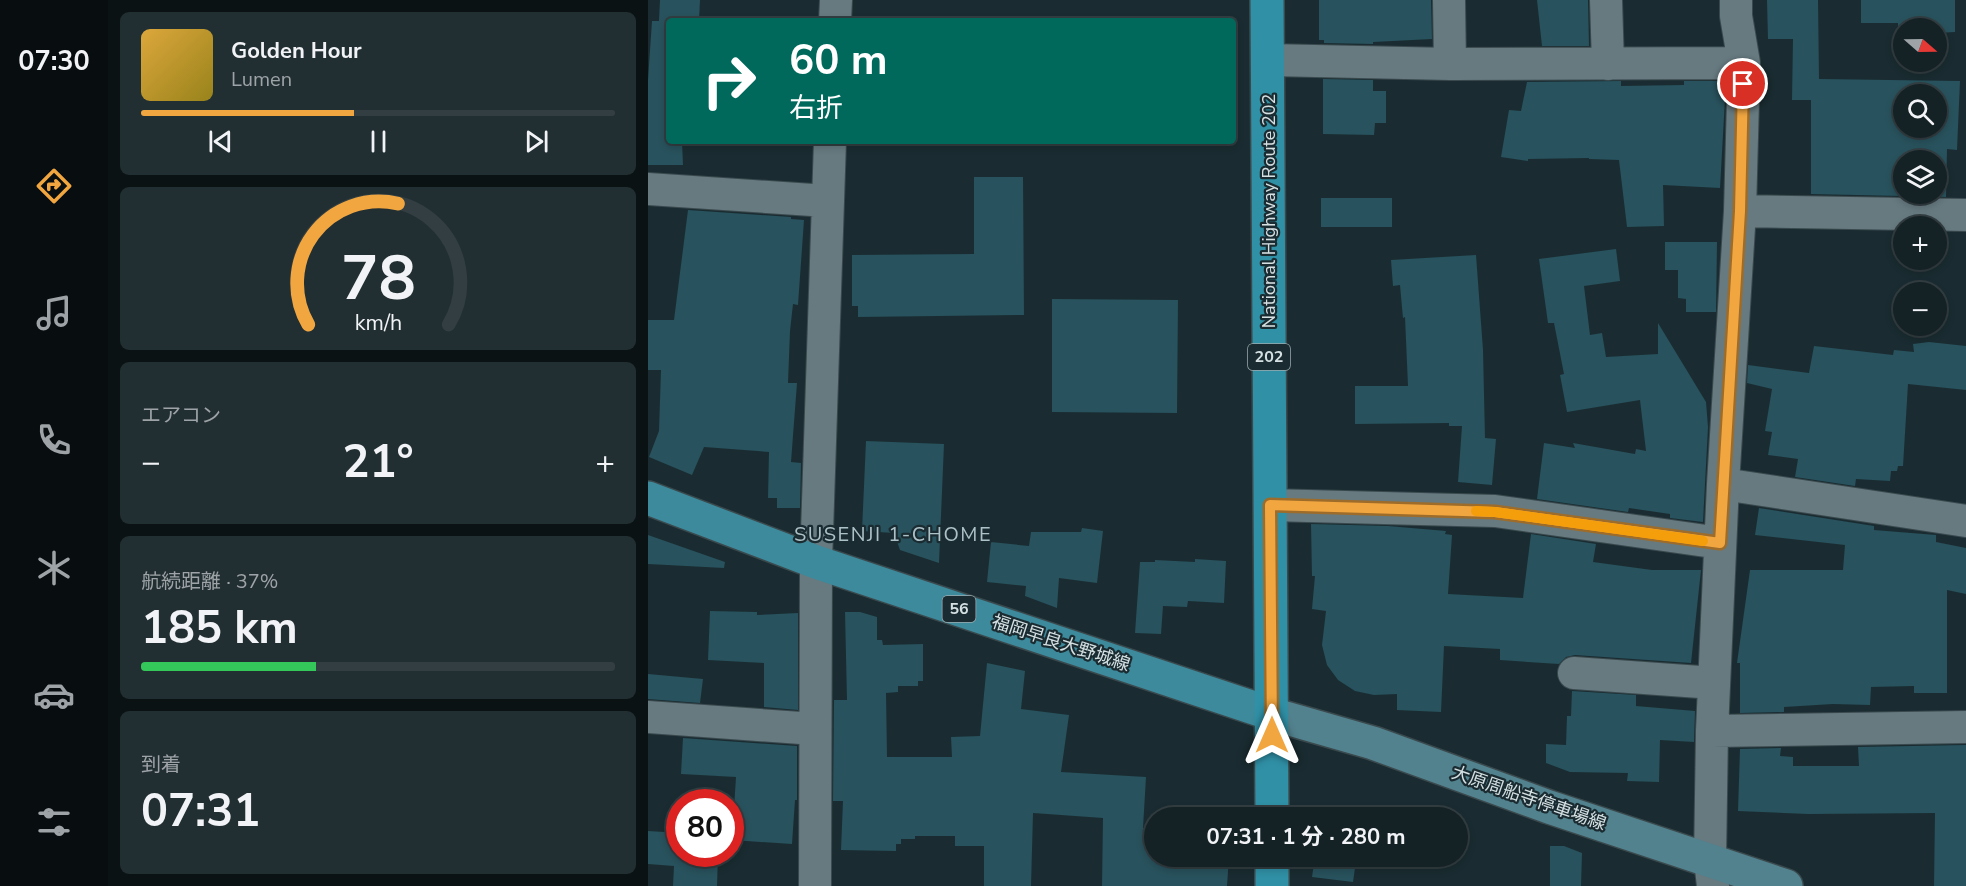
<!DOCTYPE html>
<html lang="ja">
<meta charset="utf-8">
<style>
body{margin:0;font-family:"Nunito Sans","Noto Sans JP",sans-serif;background:#212e32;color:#f1f3f6;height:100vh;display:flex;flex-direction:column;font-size:22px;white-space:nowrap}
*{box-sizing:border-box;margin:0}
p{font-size:20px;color:#9da3a7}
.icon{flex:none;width:33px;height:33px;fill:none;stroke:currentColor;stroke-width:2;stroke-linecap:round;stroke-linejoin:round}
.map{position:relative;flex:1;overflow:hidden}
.details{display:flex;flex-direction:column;gap:12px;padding:12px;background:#0b1214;width:540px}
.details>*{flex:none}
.top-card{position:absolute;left:18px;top:18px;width:570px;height:126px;border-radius:6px;box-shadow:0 3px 9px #0003,0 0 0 2px #333e42;background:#00695c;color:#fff;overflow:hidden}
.needle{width:39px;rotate:110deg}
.tools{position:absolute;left:1245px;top:18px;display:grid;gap:12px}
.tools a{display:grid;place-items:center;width:54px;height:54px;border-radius:50%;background:#142125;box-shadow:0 3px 9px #0003,0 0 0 2px #333e42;font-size:30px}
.speed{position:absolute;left:18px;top:789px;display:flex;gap:12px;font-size:30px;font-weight:700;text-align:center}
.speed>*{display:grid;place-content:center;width:78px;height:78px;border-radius:50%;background:#142125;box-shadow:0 3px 9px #0003,0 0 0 2px #333e42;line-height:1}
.speed .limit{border:9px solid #d22;background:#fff;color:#111}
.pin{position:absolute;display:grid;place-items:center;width:51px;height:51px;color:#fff;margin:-26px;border:3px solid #fff;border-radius:50%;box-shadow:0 2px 6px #0007}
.me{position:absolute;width:66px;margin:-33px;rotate:0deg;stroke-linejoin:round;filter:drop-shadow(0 0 4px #0008)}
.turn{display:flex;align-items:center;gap:21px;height:126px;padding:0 24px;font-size:27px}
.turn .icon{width:78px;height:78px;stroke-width:2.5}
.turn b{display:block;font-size:42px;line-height:51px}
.big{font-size:45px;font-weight:700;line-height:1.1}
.details .widget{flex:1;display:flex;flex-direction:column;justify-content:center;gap:9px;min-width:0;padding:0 21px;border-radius:9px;background:#212e32}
.details .dial{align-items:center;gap:0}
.dial svg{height:156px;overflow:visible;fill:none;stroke:#333e42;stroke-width:7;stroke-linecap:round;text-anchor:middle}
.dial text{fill:#f1f3f6;stroke:none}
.song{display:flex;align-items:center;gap:18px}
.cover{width:72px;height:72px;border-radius:9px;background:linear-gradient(135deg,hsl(40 70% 55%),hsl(50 70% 35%))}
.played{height:6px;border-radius:3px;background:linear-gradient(90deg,#f1a640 45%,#333e42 45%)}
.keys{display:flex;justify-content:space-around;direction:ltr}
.heat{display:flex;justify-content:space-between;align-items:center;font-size:33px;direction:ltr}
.charge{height:9px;border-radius:4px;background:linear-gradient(90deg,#34c759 37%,#333e42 0)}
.trip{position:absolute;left:496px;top:807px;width:324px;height:60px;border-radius:30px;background:#142125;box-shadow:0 3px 9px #0003,0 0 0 2px #333e42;font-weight:700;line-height:60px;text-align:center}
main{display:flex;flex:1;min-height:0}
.tab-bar{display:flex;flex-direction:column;width:108px;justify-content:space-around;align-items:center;background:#080d0f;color:#9da3a7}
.tab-bar .icon{width:42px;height:42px}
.tab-bar .selected{color:#f1a640}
.tab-bar b{font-size:27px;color:#f1f3f6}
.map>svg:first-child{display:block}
</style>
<main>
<nav class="tab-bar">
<b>07:30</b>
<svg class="icon selected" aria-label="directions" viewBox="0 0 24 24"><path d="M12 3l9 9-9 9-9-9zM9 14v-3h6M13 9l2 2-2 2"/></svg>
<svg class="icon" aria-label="music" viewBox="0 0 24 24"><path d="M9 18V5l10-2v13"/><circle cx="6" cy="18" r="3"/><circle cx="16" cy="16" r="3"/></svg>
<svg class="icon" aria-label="phone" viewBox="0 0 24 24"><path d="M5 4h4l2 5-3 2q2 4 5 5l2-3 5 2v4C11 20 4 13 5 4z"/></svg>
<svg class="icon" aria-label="climate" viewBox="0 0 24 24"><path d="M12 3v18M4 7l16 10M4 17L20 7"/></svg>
<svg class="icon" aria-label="car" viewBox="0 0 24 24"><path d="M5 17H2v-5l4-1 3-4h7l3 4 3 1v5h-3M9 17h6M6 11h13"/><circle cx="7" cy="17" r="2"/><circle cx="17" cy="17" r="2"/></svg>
<svg class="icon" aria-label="filters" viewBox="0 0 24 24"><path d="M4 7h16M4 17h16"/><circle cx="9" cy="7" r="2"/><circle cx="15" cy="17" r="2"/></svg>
</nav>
<section class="details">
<div class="widget">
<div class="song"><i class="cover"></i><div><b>Golden Hour</b><p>Lumen</p></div></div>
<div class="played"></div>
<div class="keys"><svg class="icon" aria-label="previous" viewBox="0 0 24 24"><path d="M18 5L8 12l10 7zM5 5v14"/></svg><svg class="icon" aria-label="pause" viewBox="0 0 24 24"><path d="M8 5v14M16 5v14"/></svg><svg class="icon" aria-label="next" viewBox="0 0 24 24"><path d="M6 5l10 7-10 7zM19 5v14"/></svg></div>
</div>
<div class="widget dial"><svg viewBox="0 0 100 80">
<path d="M14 69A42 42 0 1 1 86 69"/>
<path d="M14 69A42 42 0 0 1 60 7" stroke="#f1a640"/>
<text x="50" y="56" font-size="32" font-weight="700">78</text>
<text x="50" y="72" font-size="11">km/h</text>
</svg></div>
<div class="widget"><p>エアコン</p>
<div class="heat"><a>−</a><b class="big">21°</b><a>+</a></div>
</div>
<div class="widget"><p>航続距離 · 37%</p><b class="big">185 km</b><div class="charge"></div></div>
<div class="widget"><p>到着</p><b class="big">07:31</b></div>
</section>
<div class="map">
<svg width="1318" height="886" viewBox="0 0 1318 886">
<rect width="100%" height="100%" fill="#1a2c31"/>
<path fill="#28525d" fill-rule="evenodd" d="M12,0H52L51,21H11Z
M671,0H783L784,39L725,42V44L676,43V40H671Z
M889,0H940L941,46H894Z
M1119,0H1170L1171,79L1312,81L1309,150L1299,149L1298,197L1163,194V100H1144L1145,39H1120ZM1256,94H1288V128H1256ZM1256,160H1288V194H1256Z
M1213,0H1307V32L1288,33V28H1256V33H1250V23H1213Z
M4,21H21V141H34L35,165H0V80Z
M675,79L725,80V91H738V123H727L726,135L675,134Z
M973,81V86L1036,85V81H1078L1072,188L1015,185L1016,226L979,227L971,160L941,159V158L880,159V161L853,157L861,110L873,111L879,82Z
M326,177H375L376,315L210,317V306H204V255L326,254Z
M673,198H744V227H673Z
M40,210L143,217V219L156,220L150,305L145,304L142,331L140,383H149L143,462L153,463L152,508H129V498H120L121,452L56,447L44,475L1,457L11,431L13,370H0V320H26Z
M1017,242H1069L1068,312H1038V299L1030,298V270H1017Z
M968,249L972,281L936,286L942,335L954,333L958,357L1010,354V323L1058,402L1060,427L1055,522L1022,518V514L981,508L980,512L889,499L896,443L927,448L925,443L987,454L988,449L998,451L992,400L919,412L912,375L916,374L906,323H900L891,259Z
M828,255L835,350L837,438L848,439L844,485L810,482L814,426H801V423L707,424V386H760L757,317L755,318L752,285L745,286L743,260Z
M404,299L530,300L529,413L404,412Z
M1281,342L1318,346V390L1260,384L1255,466H1250L1249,471H1243L1242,481L1208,479L1207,486L1147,477L1150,459L1120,455L1124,432L1117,431L1124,389L1099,383L1100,365L1161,373L1166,346L1245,355L1246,350L1266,352L1265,344Z
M218,441L296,444L291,563L252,550L246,533L214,531Z
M1111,508L1226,526V530L1288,535V542L1318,548V594L1299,590V693H1266V686L1223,687L1222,705L1185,704L1136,707V712L1092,713V663H1089L1102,570H1195L1197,545L1107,535Z
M663,524L740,526L798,531L797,534L804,535L800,594L875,598L883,534L948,544L945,562L1004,570H1053L1043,663L927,655L918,657L911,664L852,660V649L796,646L793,712L749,710V694L726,695L707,691L690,680L679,665L674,645L678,611L664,609L667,576H664Z
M434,528L455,531L449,583L411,578L409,608L377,596L378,586L339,582L343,542L381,546L383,532H433Z
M0,535L77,562L76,568L0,564Z
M547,559L578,561L576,603L540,601L539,607L515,606L513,634L487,633L492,562H507V560L547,562Z
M62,611L109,612V615L150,613V710L116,707V663L60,660Z
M197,612H212L229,617V640H234L235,645L275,644V681H270V686H250V692L238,693L239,757H304L303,737L332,736L339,663L377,671L373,709L421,715L413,772L498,777L495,828H507V856L581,857L579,886H454L455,818L385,813L383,886H336V846H307V836H267V839H253V844H248V851L193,850L195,801H185L186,700H199Z
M0,674L55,679L52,703L0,699Z
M924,691L988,695V706L1047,711L1046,742L1012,740L1011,782L979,781L980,773L922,772L898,763V744L918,745L919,716H923Z
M35,738L149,746V800H147L144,844L84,840L88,777L33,774Z
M1318,745V886H1286L1287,813L1160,814L1090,811L1092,749L1133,748L1132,756L1145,757V766H1211L1210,747Z
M0,831L32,833V854H70L69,886H25L26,866L0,864Z
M902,846H916L934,853L933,886H902Z
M667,856L708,861L705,882L664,877Z"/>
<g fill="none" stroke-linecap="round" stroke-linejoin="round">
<g stroke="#3a494d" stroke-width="34">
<path id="minor" d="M801,0L802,64
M958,0L960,64
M187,21L188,0
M620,60L802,64L1096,63
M0,189L179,201
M1092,211L1318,215
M1075,484L1318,521
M622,505L847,511L1072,543
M926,673L1066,683
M0,717L167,729
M1064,731L1318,727
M167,886L168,562L182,141
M1065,886L1062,860L1064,731L1075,484L1092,211L1096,63L1088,16V0"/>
</g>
<g stroke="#3a494d" stroke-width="36">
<path id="secondary" d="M624,714L725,743L901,807L1138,886"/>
</g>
<g stroke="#3a494d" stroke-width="36">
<path id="primary" d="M0,498L168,562L624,714"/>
</g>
<g stroke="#3a494d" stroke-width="36">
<path id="trunk" d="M619,0L624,818
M624,856V886"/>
</g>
<use href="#minor" stroke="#667a80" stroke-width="32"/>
<use href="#secondary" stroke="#52828e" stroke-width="33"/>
<use href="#primary" stroke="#3d8a9c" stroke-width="33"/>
<use href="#trunk" stroke="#3090a6" stroke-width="33"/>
</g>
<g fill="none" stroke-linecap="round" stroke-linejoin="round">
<g stroke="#9d6c2a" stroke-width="15">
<path id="route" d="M624,735L622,505L847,512L1072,543L1092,211L1095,84"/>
</g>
<use href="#route" stroke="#f1a640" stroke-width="10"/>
<path stroke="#f59e0b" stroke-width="10" d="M828,511L847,512L1055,541"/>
</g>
<g text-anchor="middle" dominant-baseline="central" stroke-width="4.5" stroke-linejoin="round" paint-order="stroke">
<g fill="#1a2c31" stroke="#9daaae" stroke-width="1.5">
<rect x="600" y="344" width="42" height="26" rx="4.5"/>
<rect x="294.5" y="596" width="33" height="26" rx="4.5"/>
</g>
<g font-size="16" font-weight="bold" fill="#d5e0e3">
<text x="621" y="357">202</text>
<text x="311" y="609">56</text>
</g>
<g font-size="18" fill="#d5e0e3" stroke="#1a2c31">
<text transform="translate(621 211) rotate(-90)">National Highway Route 202</text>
<text transform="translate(413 643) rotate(18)">福岡早良大野城線</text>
<text transform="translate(881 798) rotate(19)">大原周船寺停車場線</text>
</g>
<g font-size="20" letter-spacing="1.5" fill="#adc2c8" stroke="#1a2c31">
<text x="245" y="534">SUSENJI 1-CHOME</text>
</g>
</g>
</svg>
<div class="tools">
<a><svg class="needle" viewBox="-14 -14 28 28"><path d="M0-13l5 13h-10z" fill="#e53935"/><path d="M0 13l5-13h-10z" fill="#9da3a7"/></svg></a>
<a><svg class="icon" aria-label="search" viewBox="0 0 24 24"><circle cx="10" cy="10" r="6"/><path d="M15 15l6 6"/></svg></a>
<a><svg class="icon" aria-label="layers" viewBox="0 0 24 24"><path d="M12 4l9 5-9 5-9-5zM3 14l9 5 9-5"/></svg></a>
<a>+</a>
<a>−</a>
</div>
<div class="speed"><div class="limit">80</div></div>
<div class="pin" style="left:1095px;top:84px;background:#d93025"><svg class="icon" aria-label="arrive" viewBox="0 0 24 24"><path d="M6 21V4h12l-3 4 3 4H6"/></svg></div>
<svg class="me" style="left:624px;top:735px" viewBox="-20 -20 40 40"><path d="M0-17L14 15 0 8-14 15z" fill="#f1a640" stroke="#fff" stroke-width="4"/></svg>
<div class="trip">07:31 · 1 分 · 280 m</div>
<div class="top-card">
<div class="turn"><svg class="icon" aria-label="right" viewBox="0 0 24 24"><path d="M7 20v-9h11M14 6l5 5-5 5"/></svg><div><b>60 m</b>右折</div></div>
</div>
</div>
</main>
